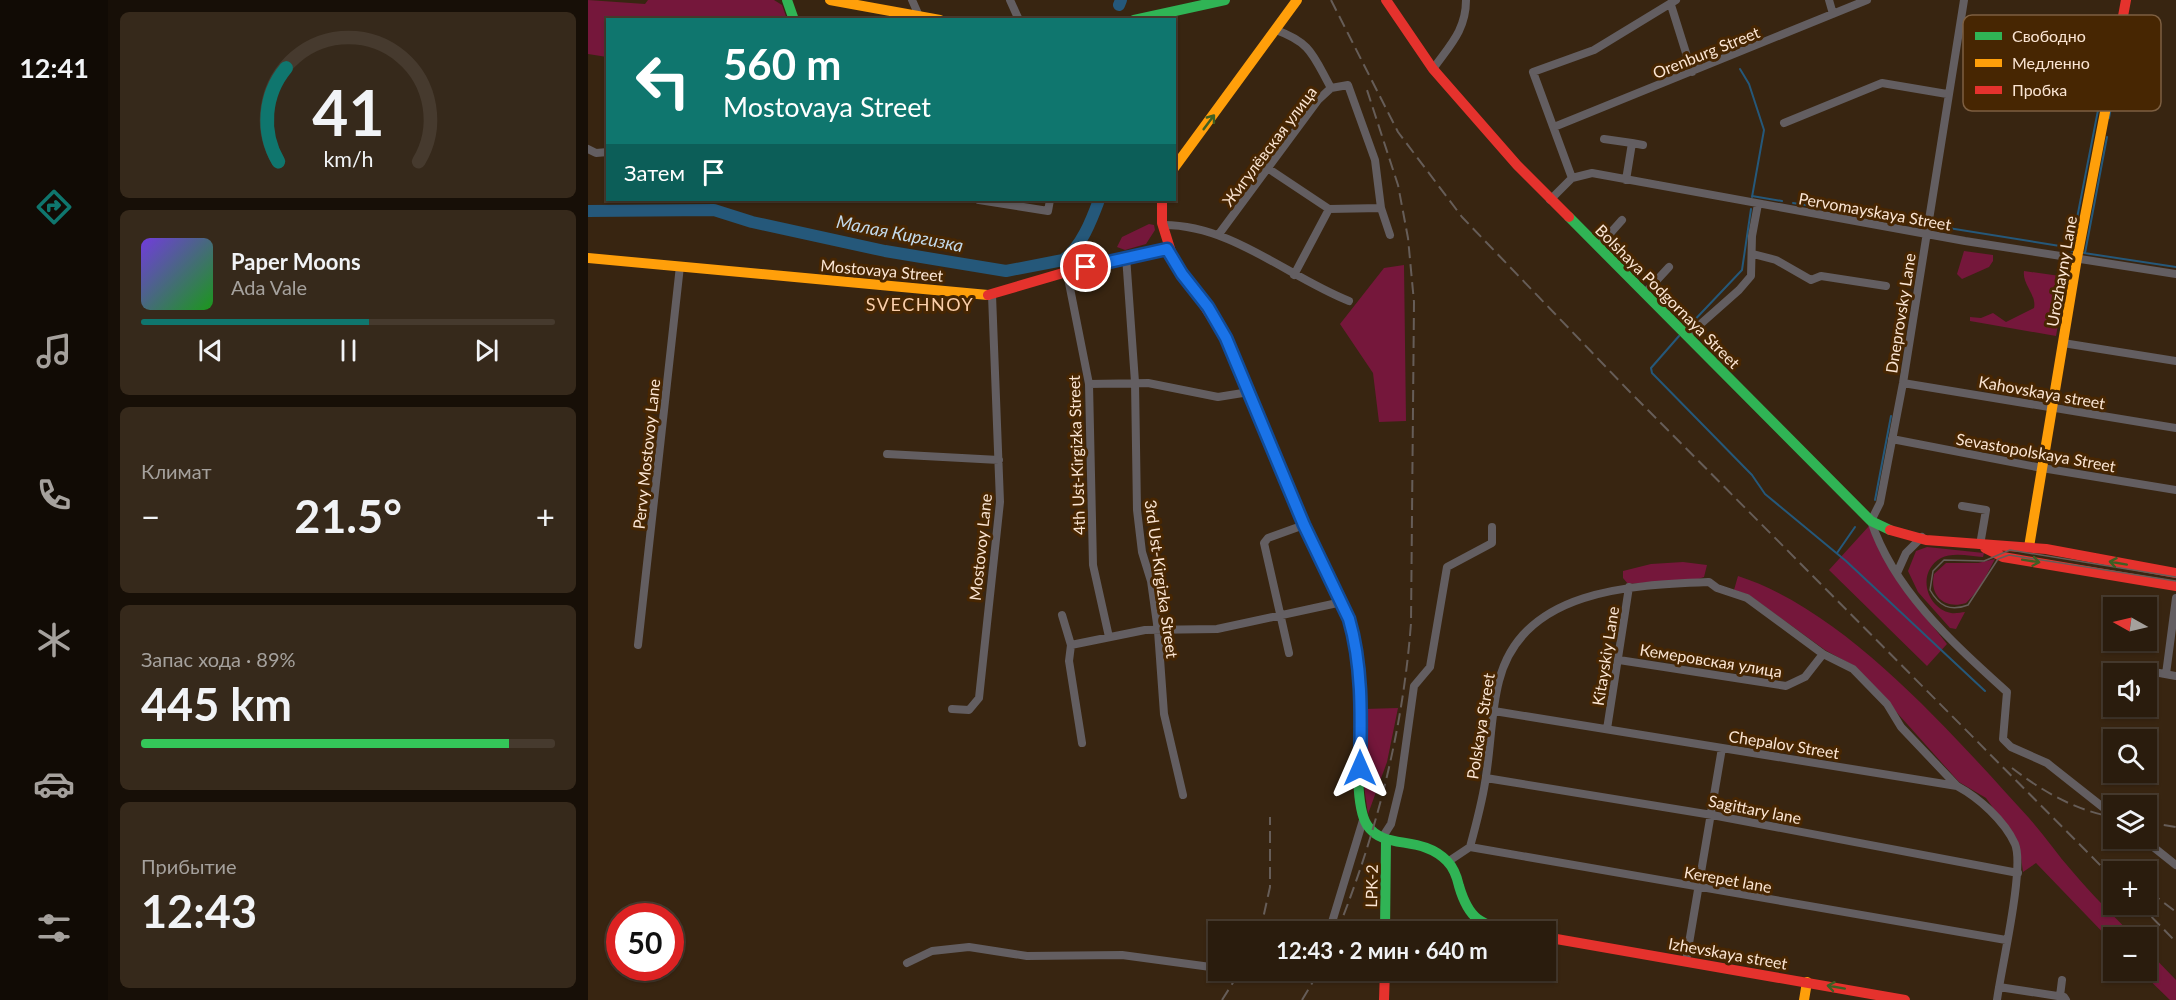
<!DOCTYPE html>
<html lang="ru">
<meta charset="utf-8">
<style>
body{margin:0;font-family:Lato,sans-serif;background:#36291b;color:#f1f3f6;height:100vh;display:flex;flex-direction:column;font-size:22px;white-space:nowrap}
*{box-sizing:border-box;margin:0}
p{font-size:20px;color:#a5a19d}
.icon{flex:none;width:33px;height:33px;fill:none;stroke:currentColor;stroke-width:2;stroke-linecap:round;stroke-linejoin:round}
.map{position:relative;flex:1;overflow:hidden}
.drawer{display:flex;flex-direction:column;gap:12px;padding:12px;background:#170f07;width:480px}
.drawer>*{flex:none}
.banner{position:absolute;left:18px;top:18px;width:570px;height:183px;border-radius:0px;box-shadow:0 2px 4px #0004,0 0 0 2px #463a2e;background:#0f766e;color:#fff;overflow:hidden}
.needle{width:39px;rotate:278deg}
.controls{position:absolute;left:1515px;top:597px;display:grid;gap:12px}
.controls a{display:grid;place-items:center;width:54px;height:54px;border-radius:0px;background:#2a1c0d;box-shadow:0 2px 4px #0004,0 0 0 2px #463a2e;font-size:30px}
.speed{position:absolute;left:18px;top:903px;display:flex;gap:12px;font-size:30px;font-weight:700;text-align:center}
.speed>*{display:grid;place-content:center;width:78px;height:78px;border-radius:50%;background:#2a1c0d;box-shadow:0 2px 4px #0004,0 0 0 2px #463a2e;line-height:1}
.speed .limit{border:9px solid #d22;background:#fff;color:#111}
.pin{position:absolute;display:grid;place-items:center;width:51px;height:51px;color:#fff;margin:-26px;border:3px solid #fff;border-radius:50%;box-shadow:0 2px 6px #0007}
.me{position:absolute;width:66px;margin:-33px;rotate:0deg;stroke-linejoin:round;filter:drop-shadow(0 0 4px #0008)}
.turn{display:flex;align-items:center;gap:21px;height:126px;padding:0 18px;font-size:27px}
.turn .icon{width:78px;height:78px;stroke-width:2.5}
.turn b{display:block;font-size:42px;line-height:51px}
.then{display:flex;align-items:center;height:57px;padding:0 18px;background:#0003;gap:12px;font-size:22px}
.big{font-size:45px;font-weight:700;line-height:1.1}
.drawer .card{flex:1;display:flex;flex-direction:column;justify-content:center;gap:9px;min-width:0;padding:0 21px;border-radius:9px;background:#36291b}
.drawer .dial{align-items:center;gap:0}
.dial svg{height:156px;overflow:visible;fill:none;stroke:#463a2e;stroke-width:7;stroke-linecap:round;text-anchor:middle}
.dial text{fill:#f1f3f6;stroke:none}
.song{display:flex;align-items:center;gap:18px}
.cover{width:72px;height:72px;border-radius:9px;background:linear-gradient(135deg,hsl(260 70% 55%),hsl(120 70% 35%))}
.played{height:6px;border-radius:3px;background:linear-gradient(90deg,#0f766e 55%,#463a2e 55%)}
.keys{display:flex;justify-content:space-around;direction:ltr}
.heat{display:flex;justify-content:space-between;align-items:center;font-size:33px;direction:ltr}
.charge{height:9px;border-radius:4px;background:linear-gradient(90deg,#34c759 89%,#463a2e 0)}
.trip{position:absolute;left:620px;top:921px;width:348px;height:60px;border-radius:0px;background:#2a1c0d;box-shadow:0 2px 4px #0004,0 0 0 2px #463a2e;font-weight:700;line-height:60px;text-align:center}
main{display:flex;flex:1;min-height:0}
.menu{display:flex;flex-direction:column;width:108px;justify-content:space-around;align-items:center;background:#110b05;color:#a5a19d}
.menu .icon{width:42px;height:42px}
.menu .selected{color:#0f766e}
.menu b{font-size:27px;color:#f1f3f6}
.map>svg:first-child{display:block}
</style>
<main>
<nav class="menu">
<b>12:41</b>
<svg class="icon selected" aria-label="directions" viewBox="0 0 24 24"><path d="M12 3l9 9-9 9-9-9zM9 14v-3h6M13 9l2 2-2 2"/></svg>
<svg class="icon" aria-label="music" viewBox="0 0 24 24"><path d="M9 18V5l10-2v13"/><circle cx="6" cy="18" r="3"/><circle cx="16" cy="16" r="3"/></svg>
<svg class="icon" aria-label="phone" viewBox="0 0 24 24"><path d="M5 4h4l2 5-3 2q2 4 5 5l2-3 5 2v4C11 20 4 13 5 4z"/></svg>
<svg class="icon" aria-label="climate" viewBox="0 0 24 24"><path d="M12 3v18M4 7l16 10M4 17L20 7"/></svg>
<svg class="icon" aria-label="car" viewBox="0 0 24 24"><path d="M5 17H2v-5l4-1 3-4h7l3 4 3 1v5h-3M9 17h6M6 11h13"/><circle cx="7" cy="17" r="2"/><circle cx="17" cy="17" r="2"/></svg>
<svg class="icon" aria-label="filters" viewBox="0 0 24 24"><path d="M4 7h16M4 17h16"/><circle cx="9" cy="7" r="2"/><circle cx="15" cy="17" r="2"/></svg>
</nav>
<section class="drawer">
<div class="card dial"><svg viewBox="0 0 100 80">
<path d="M14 69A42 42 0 1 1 86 69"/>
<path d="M14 69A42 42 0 0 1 18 21" stroke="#0f766e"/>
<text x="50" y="56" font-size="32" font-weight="700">41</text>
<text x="50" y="72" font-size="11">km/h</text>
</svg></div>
<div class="card">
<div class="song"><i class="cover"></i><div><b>Paper Moons</b><p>Ada Vale</p></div></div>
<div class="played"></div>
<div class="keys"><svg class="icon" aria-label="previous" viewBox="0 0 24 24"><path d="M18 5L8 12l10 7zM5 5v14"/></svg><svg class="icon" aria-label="pause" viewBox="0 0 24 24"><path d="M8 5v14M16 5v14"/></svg><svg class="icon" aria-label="next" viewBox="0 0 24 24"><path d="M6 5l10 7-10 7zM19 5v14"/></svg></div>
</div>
<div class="card"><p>Климат</p>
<div class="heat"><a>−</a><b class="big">21.5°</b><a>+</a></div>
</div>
<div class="card"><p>Запас хода · 89%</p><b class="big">445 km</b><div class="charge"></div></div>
<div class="card"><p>Прибытие</p><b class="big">12:43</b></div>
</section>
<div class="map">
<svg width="1588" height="1000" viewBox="0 0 1588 1000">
<rect width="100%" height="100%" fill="#382511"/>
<path fill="#75173b" d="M0,0L57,4L60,0H186L194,5L199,19L20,20L19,57L0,54Z
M561,224L566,225L567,230L558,244L537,250L529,247L534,237Z
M1376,251L1405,255V261L1401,267L1374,279L1369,274Z
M816,265L818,421L791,422L785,373L752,324L796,268Z
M1436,271L1479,277L1471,307L1473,308L1468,336L1382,321V317L1393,318L1405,313L1418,322L1446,308C1449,295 1434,284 1436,271Z
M1281,526C1297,570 1330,607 1359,644L1339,666L1241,570Z
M1339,547L1396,553L1395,557C1383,556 1364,552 1353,558C1328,572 1338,608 1363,613C1368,614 1373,612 1377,612L1368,629L1362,628L1330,592L1320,571L1328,551Z
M1407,559L1391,589L1378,603C1357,610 1341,596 1346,574L1358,563H1390Z
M1095,562L1119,565L1116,577L1110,579L1040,584L1035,578V571L1063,564Z
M1150,576C1259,611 1365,735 1441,818C1456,835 1469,854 1484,871C1503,894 1526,916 1546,937L1526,938L1525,943L1448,863L1435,872L1431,844L1398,798L1371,782L1268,667L1237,650L1161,595L1146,590Z
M810,708L799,762L780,814L776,786V709Z
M1559,950L1588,980V1000H1582L1552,971L1558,970Z"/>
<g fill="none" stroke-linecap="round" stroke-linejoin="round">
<path stroke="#25587a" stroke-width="2" d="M1152,69L1161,84L1176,130L1164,197
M1521,118L1527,85
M1164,196L1194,201
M1205,203L1478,247L1484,251
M1483,249L1519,64
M1496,253L1588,267
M1497,253L1519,137
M1099,328L1154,270L1163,209
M1091,336L1063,368L1064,373L1164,475L1177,494L1258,561L1397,691
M1287,500L1303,416
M1249,553L1267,527"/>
<path stroke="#25587a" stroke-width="12" d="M531,5L533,0
M0,211L126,210L164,222L297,251L418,271L475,260C493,248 504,219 511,200"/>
<path stroke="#635e61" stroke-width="8" d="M324,0L332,18
M422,0L431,20
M1241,0L1245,14
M1376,0L1315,383L1292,503L1283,521C1306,591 1366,644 1419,692L1415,739L1423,747L1459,763L1526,816
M1083,5L1104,72
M688,30C724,43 725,56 743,88
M845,69C862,45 878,30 878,0
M1196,123L1294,83L1359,94
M966,127L1279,0
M1016,139L1044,143L1038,180
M1044,143L1055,145
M0,149L8,153L20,152
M681,169L741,209L706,275
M984,178L945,72L1006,50L1088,0
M391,200L460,211L462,200
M962,200L984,178L1004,173L1377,241L1588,274
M741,209L793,208
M576,225C644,225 700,277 761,301
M631,234L730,100L743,88L760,85L787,160L793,208L802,235
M1010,247L1034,220
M1165,254L1188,260L1223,280L1233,276L1298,286
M538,256L547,382L549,510L554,552L563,581L570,631L576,714L595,795
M479,273L501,384L505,565L521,637
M1057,293L1081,267
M1099,336L1151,290L1163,276L1164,236L1170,204
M1475,343L1588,361
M1315,383L1588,428
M501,384L560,383L630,397L661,392
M1304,439L1454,468L1588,490
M299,454L411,460
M1374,506L1398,510L1392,545
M1309,573L1318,553L1334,537
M474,615L483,645L481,661L494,743
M50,645L92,266
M483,645L557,630L629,629L754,602
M701,653L676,543L680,538L716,525
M1031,660L1198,686L1217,677L1235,654
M1539,667L1588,676
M1578,674L1588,598
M364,709L381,710L391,698L412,502L404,295
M906,711L1369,786C1391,798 1416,820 1427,844C1437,868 1413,969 1409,1000
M1019,729L1041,587
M898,778L1124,815L1430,873
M794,838L803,824L812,787L826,686L842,667L859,567L904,543V527
M1554,838L1588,865
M882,847C888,824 895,800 898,776C903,745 903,712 911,681C934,589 1044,585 1121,582L1129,588L1159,598L1235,654L1265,669L1299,704L1313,727L1369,786
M861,861L882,847L1418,940
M741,932L776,817
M1098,961L1134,748
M319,963L344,951L381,947L439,956L534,955L630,968
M1411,987L1476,997L1478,1000
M1472,996L1474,980"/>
<path stroke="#30b455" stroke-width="10" d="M199,0L206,20
M546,20L637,0
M981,217L1283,521L1302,530
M739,572C756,603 769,634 772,670C775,706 762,798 779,825C796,851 833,834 859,861C866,868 869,877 871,886C881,920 892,924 925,932
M797,932L798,841"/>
<path stroke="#ff9f0a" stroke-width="10" d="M242,0L352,20
M586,168L709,0
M0,258L400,295
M1441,547L1489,258L1522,86
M1216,1000L1219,982"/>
<path stroke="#e5322d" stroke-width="10" d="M798,0L845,69L929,165L981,217
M1522,86L1538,0
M574,200V223L585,258L636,336L715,523L739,572
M400,295L516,261L579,249
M1302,530L1338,540L1458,549L1588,573
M1397,548L1415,557L1588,586
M957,937L1317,1000
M796,1000L797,970"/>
<path stroke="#665d58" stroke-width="1.5" d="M1588,577L1422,550L1396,561L1356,560L1345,571L1342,590C1351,606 1362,612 1380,605L1410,559L1421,555L1588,581"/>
<path stroke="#665d58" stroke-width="2" stroke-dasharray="12 6" stroke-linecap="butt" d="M743,0L810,132L874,217L1041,391L1526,879
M1424,768C1454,791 1488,811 1526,817
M1558,822L1588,827
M1562,892L1588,912
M1551,904L1588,942
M672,932L682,887V817
M749,932C789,832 815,730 823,623L826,302L820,238L810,185L778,87
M634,1000L653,970
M714,1000L732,970"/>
</g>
<defs><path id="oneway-shaft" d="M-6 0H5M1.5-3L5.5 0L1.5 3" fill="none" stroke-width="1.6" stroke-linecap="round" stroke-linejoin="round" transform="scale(1.5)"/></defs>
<g stroke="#3e5f23">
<use href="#oneway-shaft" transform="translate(621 122) rotate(-53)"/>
<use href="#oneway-shaft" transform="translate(1443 561) rotate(9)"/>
<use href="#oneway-shaft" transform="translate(1530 563) rotate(-170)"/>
<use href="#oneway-shaft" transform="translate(1248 987) rotate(-170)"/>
</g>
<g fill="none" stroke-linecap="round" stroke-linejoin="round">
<g stroke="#114b97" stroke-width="15">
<path id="route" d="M498,267L579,249L594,274L620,307L638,338L716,525L761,619C775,667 773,719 772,768"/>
</g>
<use href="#route" stroke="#1a73e8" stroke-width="10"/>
</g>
<g text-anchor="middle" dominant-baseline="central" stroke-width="6" stroke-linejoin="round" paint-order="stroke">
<g font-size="16" fill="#fbe5d3" stroke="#472602">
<text transform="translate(1118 52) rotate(-22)">Orenburg Street</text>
<text transform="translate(681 146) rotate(-53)">Жигулёвская улица</text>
<text transform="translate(1287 211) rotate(10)">Pervomayskaya Street</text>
<text transform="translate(294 270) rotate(5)">Mostovaya Street</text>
<text transform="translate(1473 271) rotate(-80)">Urozhayny Lane</text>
<text transform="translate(1080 296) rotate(45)">Bolshaya Podgornaya Street</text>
<text transform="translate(1312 313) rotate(-81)">Dneprovsky Lane</text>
<text transform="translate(1454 392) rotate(10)">Kahovskaya street</text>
<text transform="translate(1448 452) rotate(10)">Sevastopolskaya Street</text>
<text transform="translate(58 454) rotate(-84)">Pervy Mostovoy Lane</text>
<text transform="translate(488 455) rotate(-92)">4th Ust-Kirgizka Street</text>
<text transform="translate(392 547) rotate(-84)">Mostovoy Lane</text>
<text transform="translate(574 579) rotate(82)">3rd Ust-Kirgizka Street</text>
<text transform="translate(1017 656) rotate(-81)">Kitayskiy Lane</text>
<text transform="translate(1123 660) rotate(9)">Кемеровская улица</text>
<text transform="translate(892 726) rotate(-81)">Polskaya Street</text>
<text transform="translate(1196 744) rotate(9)">Chepalov Street</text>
<text transform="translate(1167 809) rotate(11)">Sagittary lane</text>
<text transform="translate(1140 879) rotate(10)">Kerepet lane</text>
<text transform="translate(783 886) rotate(-89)">LPK-2</text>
<text transform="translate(1140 953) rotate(10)">Izhevskaya street</text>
</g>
<g font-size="18" font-style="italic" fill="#c3daec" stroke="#472602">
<text transform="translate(312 233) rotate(11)">Малая Киргизка</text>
</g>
<g font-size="18" letter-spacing="1.5" fill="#fbcfab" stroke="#472602">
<text x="332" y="304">SVECHNOY</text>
</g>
</g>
<rect x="1375" y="15" width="198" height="96" rx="9" fill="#472602" stroke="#7d5f41" stroke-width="1.5"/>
<rect x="1387" y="32" width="27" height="8" fill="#30b455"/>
<rect x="1387" y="59" width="27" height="8" fill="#ff9f0a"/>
<rect x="1387" y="86" width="27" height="8" fill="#e5322d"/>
<g font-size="16" fill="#fbe5d3">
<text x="1424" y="42">Свободно</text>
<text x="1424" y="69">Медленно</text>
<text x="1424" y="96">Пробка</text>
</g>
</svg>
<div class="controls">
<a><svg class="needle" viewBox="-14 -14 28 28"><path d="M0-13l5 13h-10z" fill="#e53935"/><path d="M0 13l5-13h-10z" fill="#a5a19d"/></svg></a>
<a><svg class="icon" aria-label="sound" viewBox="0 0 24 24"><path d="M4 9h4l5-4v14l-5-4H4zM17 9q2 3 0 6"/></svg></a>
<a><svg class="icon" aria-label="search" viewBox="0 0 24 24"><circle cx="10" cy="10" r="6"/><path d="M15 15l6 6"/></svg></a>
<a><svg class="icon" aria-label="layers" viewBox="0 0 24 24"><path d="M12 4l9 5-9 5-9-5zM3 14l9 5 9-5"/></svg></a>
<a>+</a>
<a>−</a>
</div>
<div class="speed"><div class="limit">50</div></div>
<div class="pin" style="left:498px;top:267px;background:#d93025"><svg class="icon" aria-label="arrive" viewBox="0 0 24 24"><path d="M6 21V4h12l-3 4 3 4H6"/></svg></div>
<svg class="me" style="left:772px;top:768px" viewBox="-20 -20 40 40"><path d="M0-17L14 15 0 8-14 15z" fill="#1a73e8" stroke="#fff" stroke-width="4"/></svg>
<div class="trip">12:43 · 2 мин · 640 m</div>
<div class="banner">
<div class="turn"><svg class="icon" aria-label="left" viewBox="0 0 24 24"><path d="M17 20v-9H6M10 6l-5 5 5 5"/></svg><div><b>560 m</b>Mostovaya Street</div></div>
<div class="then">Затем<svg class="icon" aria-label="arrive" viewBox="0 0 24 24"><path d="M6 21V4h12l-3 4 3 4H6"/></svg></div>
</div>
</div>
</main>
